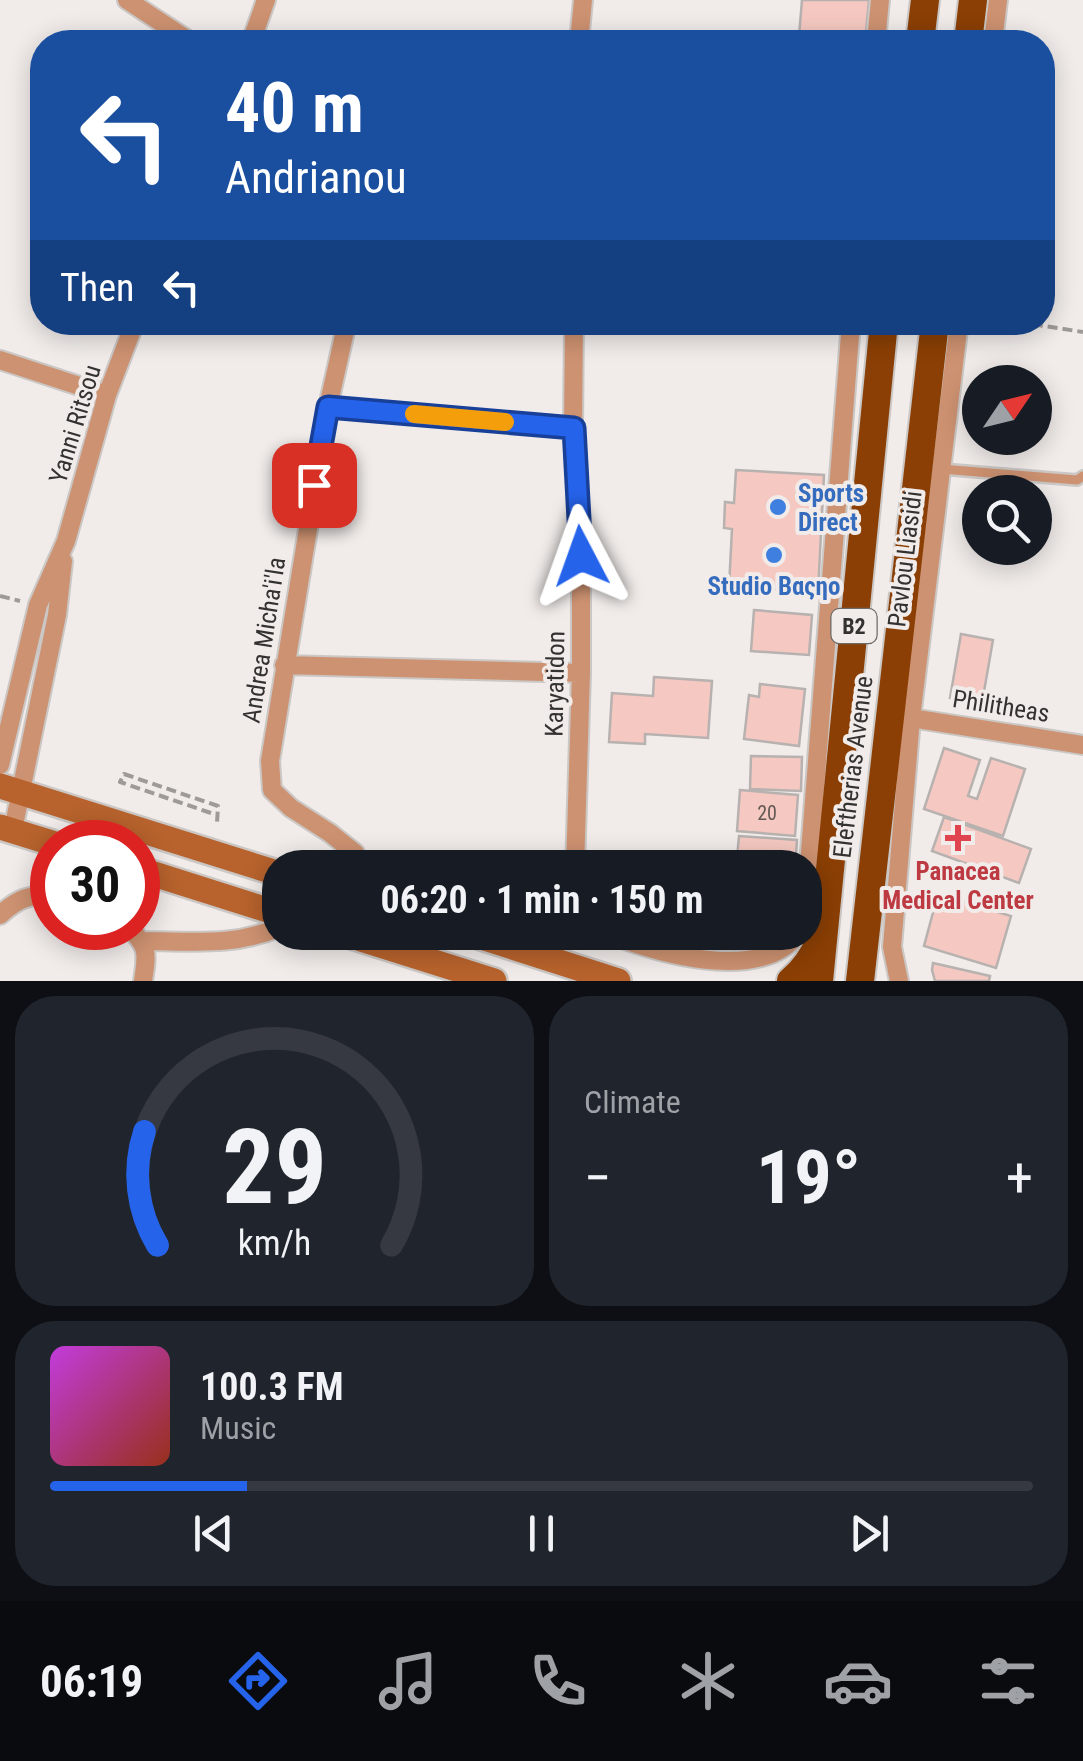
<!DOCTYPE html>
<meta charset="utf-8">
<style>
body{margin:0;font-family:"Roboto Condensed",sans-serif;background:#20242c;color:#f1f3f6;height:100vh;display:flex;flex-direction:column;font-size:38px;white-space:nowrap}
*{box-sizing:border-box;margin:0}
p{font-size:32px;color:#9ea1a6}
.icon{flex:none;width:55px;height:55px;fill:none;stroke:currentColor;stroke-width:2;stroke-linecap:round;stroke-linejoin:round}
.map{position:relative;height:981px;overflow:hidden}
.sheet{display:flex;flex-direction:column;gap:15px;padding:15px;background:#0d0f14;flex:1}
.sheet>*{flex:none}
.banner{position:absolute;left:30px;top:30px;width:1025px;height:305px;border-radius:40px;box-shadow:0 5px 25px #0003;background:#1a4fa0;color:#fff;overflow:hidden}
.needle{width:65px;rotate:55deg}
.tools{position:absolute;left:962px;top:365px;display:grid;gap:20px}
.tools a{display:grid;place-items:center;width:90px;height:90px;border-radius:50%;background:#171b24;box-shadow:0 5px 25px #0003;font-size:50px}
.speed{position:absolute;left:30px;top:820px;display:flex;gap:20px;font-size:50px;font-weight:700;text-align:center}
.speed>*{display:grid;place-content:center;width:130px;height:130px;border-radius:50%;background:#171b24;box-shadow:0 5px 25px #0003;line-height:1}
.speed .limit{border:15px solid #d22;background:#fff;color:#111}
.pin{position:absolute;display:grid;place-items:center;width:85px;height:85px;color:#fff;margin:-42px;border-radius:20px;box-shadow:0 5px 15px #0006}
.me{position:absolute;width:110px;margin:-55px;rotate:356deg;stroke-linejoin:round;filter:drop-shadow(0 0 8px #0008)}
.turn{display:flex;align-items:center;gap:35px;height:210px;padding:0 30px;font-size:45px}
.turn .icon{width:130px;height:130px;stroke-width:2.5}
.turn b{display:block;font-size:70px;line-height:85px}
.then{display:flex;align-items:center;height:95px;padding:0 30px;background:#0003;gap:20px;font-size:38px}
.big{font-size:75px;font-weight:700;line-height:1.1}
.sheet .tile{flex:1;display:flex;flex-direction:column;justify-content:center;gap:15px;min-width:0;padding:0 35px;border-radius:40px;background:#20242c}
.sheet .dial{align-items:center;gap:0}
.dial svg{height:260px;overflow:visible;fill:none;stroke:#363941;stroke-width:7;stroke-linecap:round;text-anchor:middle}
.dial text{fill:#f1f3f6;stroke:none}
.song{display:flex;align-items:center;gap:30px}
.cover{width:120px;height:120px;border-radius:15px;background:linear-gradient(135deg,hsl(290 70% 55%),hsl(10 70% 35%))}
.played{height:10px;border-radius:5px;background:linear-gradient(90deg,#2563eb 20%,#363941 20%)}
.keys{display:flex;justify-content:space-around;direction:ltr}
.heat{display:flex;justify-content:space-between;align-items:center;font-size:55px;direction:ltr}
.sheet .tiles{flex:1;display:grid;gap:15px;grid-template-columns:1fr 1fr}
.tile:last-child{grid-column:span 2}
.trip{position:absolute;left:262px;top:850px;width:560px;height:100px;border-radius:40px;background:#171b24;box-shadow:0 5px 25px #0003;font-weight:700;line-height:100px;text-align:center}
.tabs{display:flex;height:160px;justify-content:space-around;align-items:center;background:#090b0e;color:#9ea1a6}
.tabs .icon{width:70px;height:70px}
.tabs .current{color:#2563eb}
.tabs b{font-size:45px;color:#f1f3f6}
.map>svg:first-child{display:block}
</style>
<div class="map">
<svg width="1083" height="981" viewBox="0 0 1083 981">
<rect width="100%" height="100%" fill="#f1ecea"/>
<path fill="#f5c9c1" stroke="#b7b1b0" stroke-width="2.5" d="M802,0H869L865,42H785V34L799,36Z
M736,470L824,475L818,592L729,587L732,529L724,528L725,502L734,503Z
M754,610L812,615L809,655L751,651Z
M961,634L993,640L982,703L950,698Z
M654,677L712,681L708,738L645,734V744L609,742L612,693L653,696Z
M760,684L805,689L799,746L744,739L749,695L759,697Z
M944,748L980,760L968,796L977,799L991,758L1025,769L1003,836L924,809Z
M751,756L802,757L801,791L750,789Z
M740,790L798,795L795,836L737,831Z
M944,817L1031,849L1019,883L932,851Z
M739,836L797,840L795,868H736Z
M938,894L1011,916L996,968L924,946Z
M678,932H790L761,953Z
M933,963L990,976L989,981H935L932,970Z"/>
<g fill="none" stroke-linecap="round" stroke-linejoin="round">
<g stroke="#cbc7c5" stroke-width="14">
<path id="service" d="M941,469L1077,480L1083,476"/>
</g>
<g stroke="#cbc7c5" stroke-width="22">
<path id="minor" d="M127,0L191,42
M251,42L266,0
M579,42L583,0
M876,42L880,0
M993,42L998,0
M347,322L328,407L270,761L272,790L291,808L330,833L355,853L359,868
M574,322L573,428L581,556V673L575,868
M0,360L107,395
M328,407L573,428
M284,665L581,673
M911,718L1083,745
M0,765L38,605L66,541L107,395L135,322
M13,830L57,615L63,561
M0,915C16,900 31,892 52,898
M805,917L851,322
M129,928C149,946 147,955 143,981
M612,932L622,939C672,957 765,981 799,932
M143,941C192,941 234,947 280,927
M899,981L892,947L911,718L959,322"/>
</g>
<g stroke="#cbc7c5" stroke-width="30">
<path id="secondary" d="M0,786L280,874
M0,827L52,843
M138,869L280,914
M339,932L494,981
M466,932L618,981"/>
</g>
<g stroke="#cbc7c5" stroke-width="32">
<path id="trunk" d="M920,42L925,0
M968,42L973,0
M791,981C804,970 813,958 819,942
M819,981L884,322
M860,981L935,322"/>
</g>
<path stroke="#9e9a98" stroke-width="4" stroke-dasharray="10 5" stroke-linecap="butt" d="M1018,322L1083,332
M0,596L20,601
M211,813L120,782L124,774L218,806L217,823"/>
<use href="#service" stroke="#cd9271" stroke-width="9"/>
<use href="#minor" stroke="#cd9271" stroke-width="18"/>
<use href="#secondary" stroke="#b8632d" stroke-width="25"/>
<use href="#trunk" stroke="#8b3f04" stroke-width="28"/>
</g>
<g fill="none" stroke-linecap="round" stroke-linejoin="round">
<g stroke="#184099" stroke-width="25">
<path id="route" d="M314,485L328,407L574,428L581,556"/>
</g>
<use href="#route" stroke="#2563eb" stroke-width="18"/>
<path stroke="#f59e0b" stroke-width="18" d="M414,414L505,422"/>
</g>
<g fill="#3f7fe0" stroke="#f1ecea" stroke-width="4">
<circle cx="778" cy="507" r="10"/>
<circle cx="774" cy="555" r="10"/>
</g>
<path fill="#e0444e" stroke="#f1ecea" stroke-width="4" d="M953 823h10v10h10v10h-10v10h-10v-10h-10v-10h10z"/>
<g text-anchor="middle" dominant-baseline="central" stroke-width="8" stroke-linejoin="round" paint-order="stroke">
<g font-size="20" fill="#645855">
<text x="767" y="813">20</text>
</g>
<rect fill="#f1ecea" stroke="#6d6a68" stroke-width="2.5" x="831.5" y="609" width="45" height="34" rx="8"/>
<g font-size="22" font-weight="bold" fill="#343231">
<text x="854" y="626">B2</text>
</g>
<g font-size="25" fill="#343231" stroke="#f1ecea">
<text transform="translate(75 424) rotate(-73)">Yanni Ritsou</text>
<text transform="translate(905 559) rotate(-83)">Pavlou Liasidi</text>
<text transform="translate(264 640) rotate(-81)">Andrea Micha'i'la</text>
<text transform="translate(555 684) rotate(-89)">Karyatidon</text>
<text transform="translate(1001 706) rotate(9)">Philitheas</text>
<text transform="translate(853 767) rotate(-83)">Eleftherias Avenue</text>
</g>
<g font-size="25" font-weight="bold" fill="#366cbe" stroke="#f1ecea" text-anchor="start">
<text x="798" y="493">Sports<tspan x="798" dy="29">Direct</tspan></text>
<text x="774" y="586" text-anchor="middle">Studio Βαςηο</text>
</g>
<g font-size="25" font-weight="bold" fill="#be3a42" stroke="#f1ecea">
<text x="958" y="871">Panacea<tspan x="958" dy="29">Medical Center</tspan></text>
</g>
</g>
</svg>
<div class="tools">
<a><svg class="needle" viewBox="-14 -14 28 28"><path d="M0-13l5 13h-10z" fill="#e53935"/><path d="M0 13l5-13h-10z" fill="#9ea1a6"/></svg></a>
<a><svg class="icon" aria-label="search" viewBox="0 0 24 24"><circle cx="10" cy="10" r="6"/><path d="M15 15l6 6"/></svg></a>
</div>
<div class="speed"><div class="limit">30</div></div>
<div class="pin" style="left:314px;top:485px;background:#d93025"><svg class="icon" aria-label="arrive" viewBox="0 0 24 24"><path d="M6 21V4h12l-3 4 3 4H6"/></svg></div>
<svg class="me" style="left:581px;top:556px" viewBox="-20 -20 40 40"><path d="M0-17L14 15 0 8-14 15z" fill="#2563eb" stroke="#fff" stroke-width="4"/></svg>
<div class="trip">06:20 · 1 min · 150 m</div>
<div class="banner">
<div class="turn"><svg class="icon" aria-label="left" viewBox="0 0 24 24"><path d="M17 20v-9H6M10 6l-5 5 5 5"/></svg><div><b>40 m</b>Andrianou</div></div>
<div class="then">Then<svg class="icon" aria-label="left" viewBox="0 0 24 24"><path d="M17 20v-9H6M10 6l-5 5 5 5"/></svg></div>
</div>
</div>
<section class="sheet">
<div class="tiles">
<div class="tile dial"><svg viewBox="0 0 100 80">
<path d="M14 69A42 42 0 1 1 86 69"/>
<path d="M14 69A42 42 0 0 1 10 34" stroke="#2563eb"/>
<text x="50" y="56" font-size="32" font-weight="700">29</text>
<text x="50" y="72" font-size="11">km/h</text>
</svg></div>
<div class="tile"><p>Climate</p>
<div class="heat"><a>−</a><b class="big">19°</b><a>+</a></div>
</div>
<div class="tile">
<div class="song"><i class="cover"></i><div><b>100.3 FM</b><p>Music</p></div></div>
<div class="played"></div>
<div class="keys"><svg class="icon" aria-label="previous" viewBox="0 0 24 24"><path d="M18 5L8 12l10 7zM5 5v14"/></svg><svg class="icon" aria-label="pause" viewBox="0 0 24 24"><path d="M8 5v14M16 5v14"/></svg><svg class="icon" aria-label="next" viewBox="0 0 24 24"><path d="M6 5l10 7-10 7zM19 5v14"/></svg></div>
</div>
</div>
</section>
<nav class="tabs">
<b>06:19</b>
<svg class="icon current" aria-label="directions" viewBox="0 0 24 24"><path d="M12 3l9 9-9 9-9-9zM9 14v-3h6M13 9l2 2-2 2"/></svg>
<svg class="icon" aria-label="music" viewBox="0 0 24 24"><path d="M9 18V5l10-2v13"/><circle cx="6" cy="18" r="3"/><circle cx="16" cy="16" r="3"/></svg>
<svg class="icon" aria-label="phone" viewBox="0 0 24 24"><path d="M5 4h4l2 5-3 2q2 4 5 5l2-3 5 2v4C11 20 4 13 5 4z"/></svg>
<svg class="icon" aria-label="climate" viewBox="0 0 24 24"><path d="M12 3v18M4 7l16 10M4 17L20 7"/></svg>
<svg class="icon" aria-label="car" viewBox="0 0 24 24"><path d="M5 17H2v-5l4-1 3-4h7l3 4 3 1v5h-3M9 17h6M6 11h13"/><circle cx="7" cy="17" r="2"/><circle cx="17" cy="17" r="2"/></svg>
<svg class="icon" aria-label="filters" viewBox="0 0 24 24"><path d="M4 7h16M4 17h16"/><circle cx="9" cy="7" r="2"/><circle cx="15" cy="17" r="2"/></svg>
</nav>
